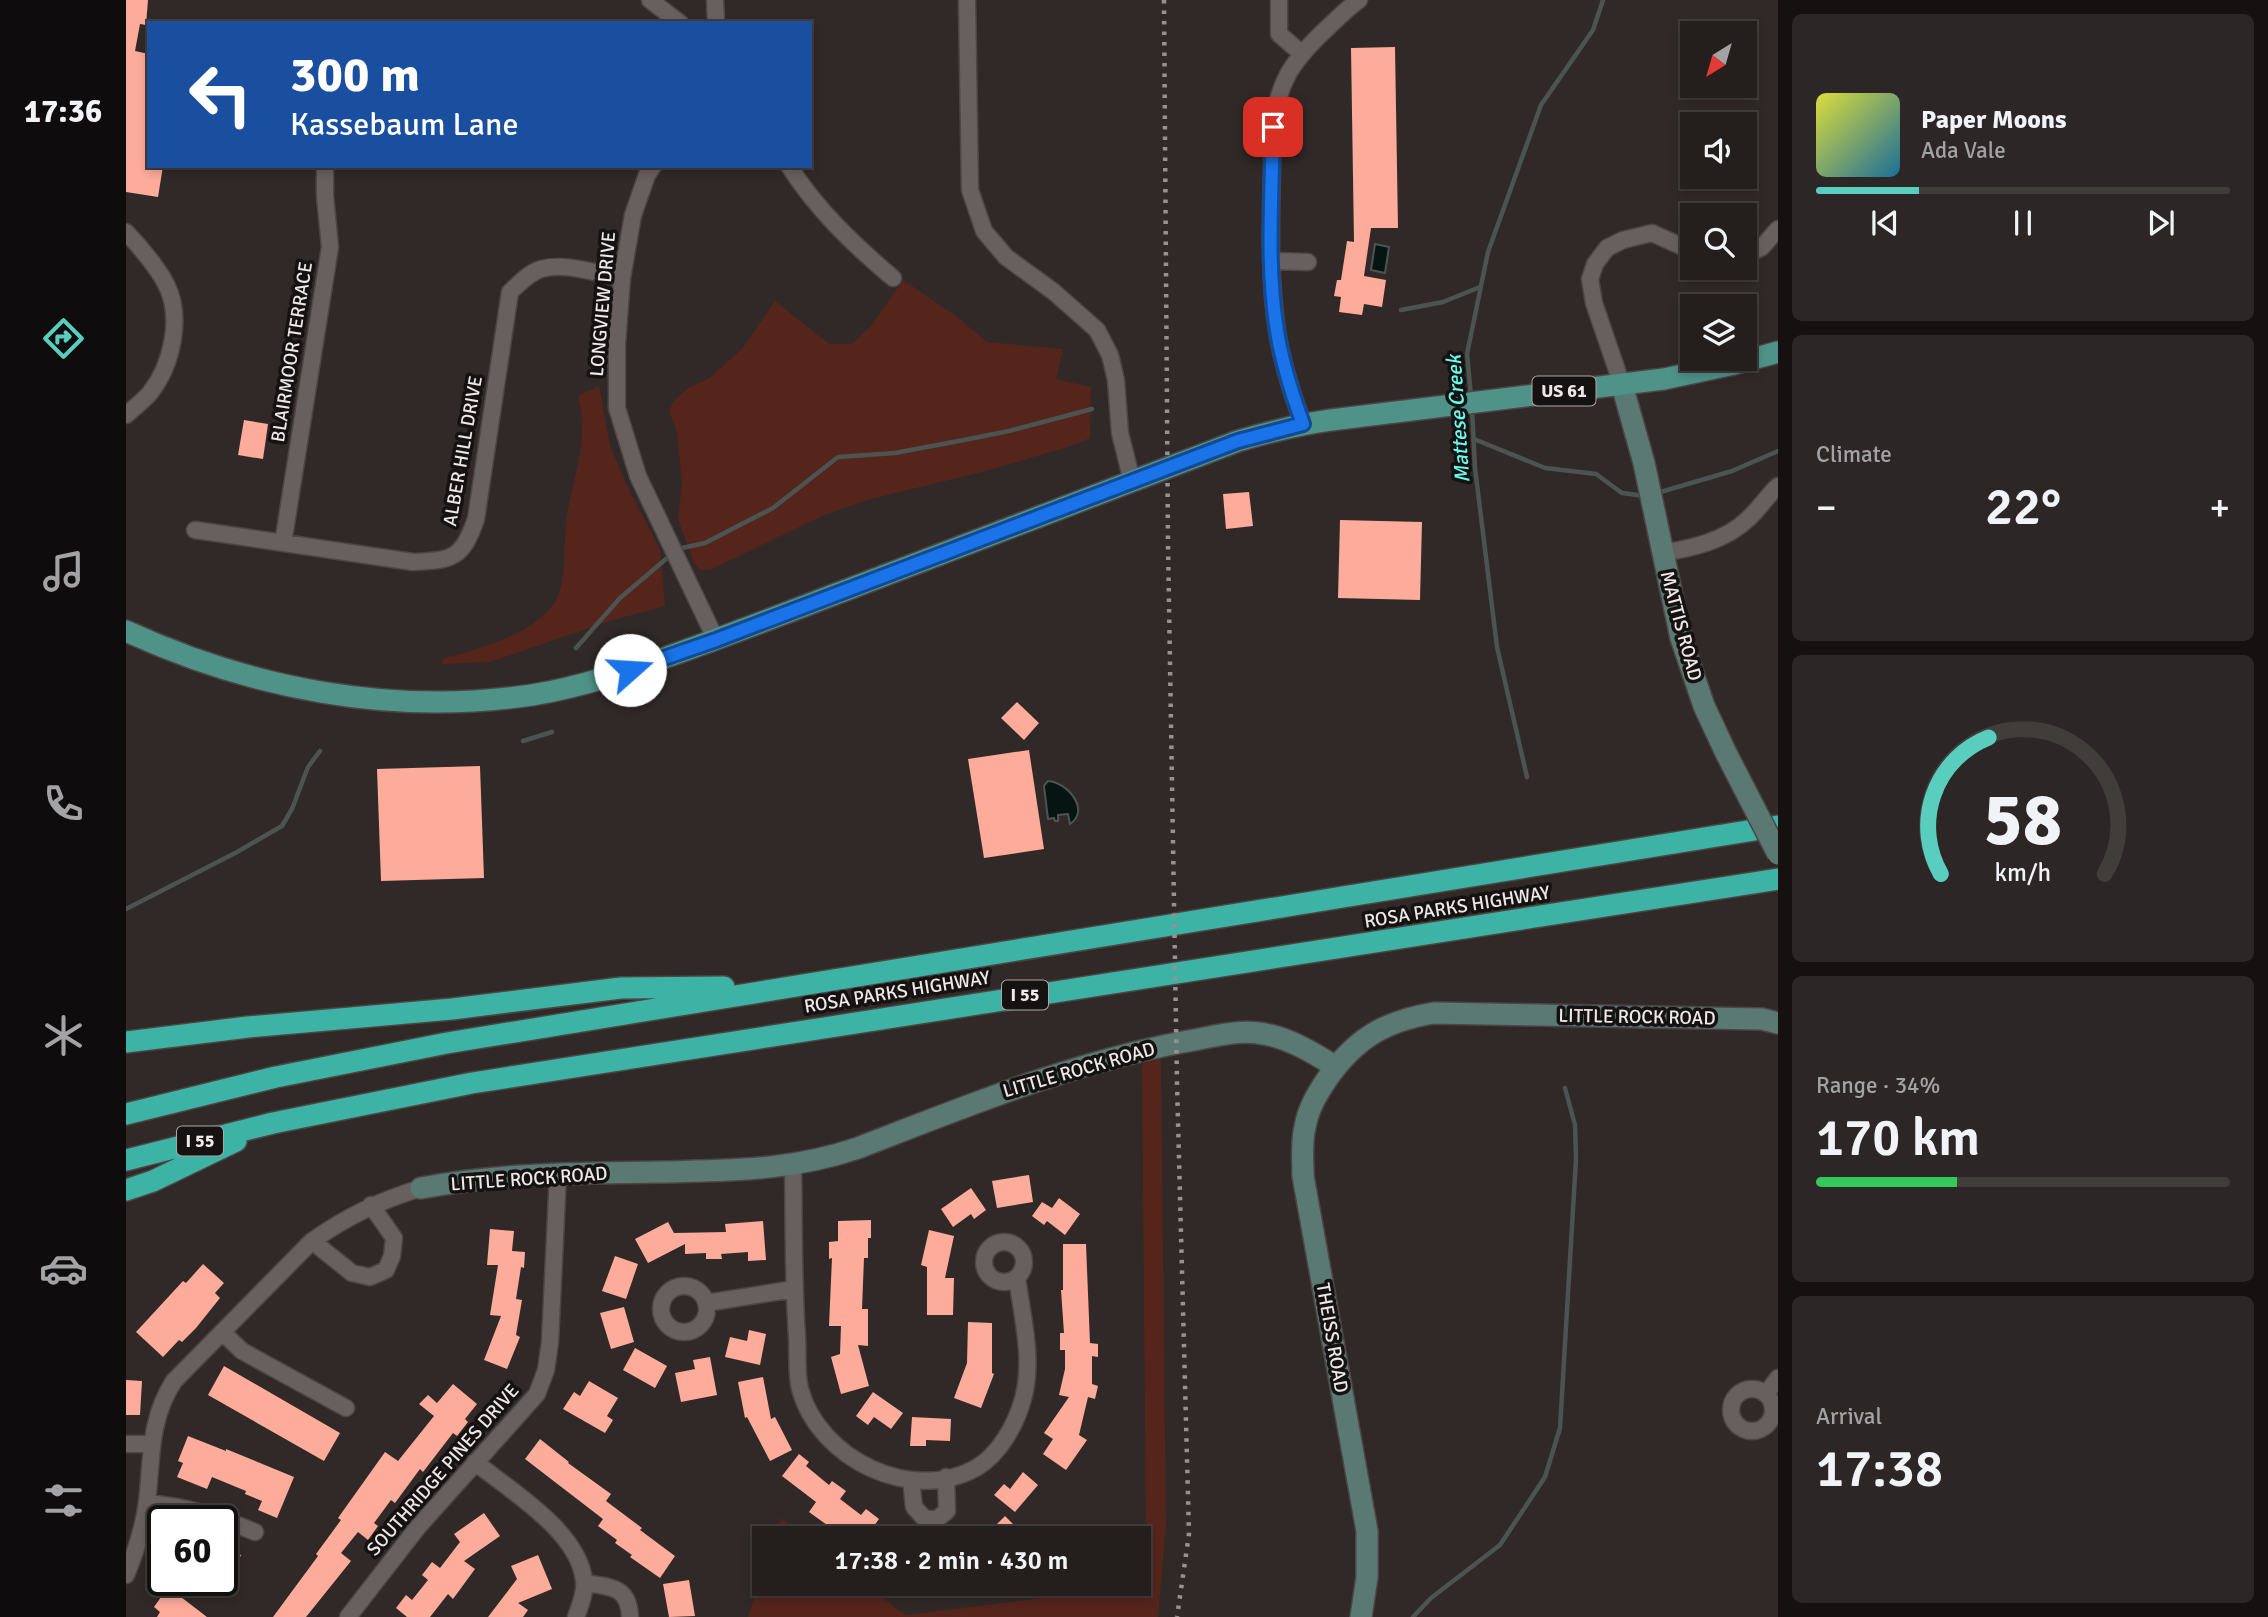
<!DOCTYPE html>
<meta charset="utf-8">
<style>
body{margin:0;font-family:Signika,sans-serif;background:#2c2726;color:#f1f3f6;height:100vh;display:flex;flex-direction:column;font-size:26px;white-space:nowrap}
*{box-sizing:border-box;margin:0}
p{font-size:23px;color:#a3a2a4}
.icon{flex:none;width:38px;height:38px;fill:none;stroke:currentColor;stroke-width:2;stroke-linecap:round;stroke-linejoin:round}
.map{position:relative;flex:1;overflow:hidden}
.sheet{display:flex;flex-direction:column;gap:14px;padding:14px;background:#141110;width:490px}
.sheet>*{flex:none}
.guide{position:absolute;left:21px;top:21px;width:665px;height:147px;border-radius:0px;box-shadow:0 4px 10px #0003,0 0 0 2px #413d3b;background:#1a4fa0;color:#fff;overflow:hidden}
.needle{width:46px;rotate:217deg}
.controls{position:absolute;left:1554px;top:21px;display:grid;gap:14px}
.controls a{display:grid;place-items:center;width:77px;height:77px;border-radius:0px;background:#241f1d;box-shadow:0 4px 10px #0003,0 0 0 2px #413d3b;font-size:35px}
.speed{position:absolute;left:21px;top:1505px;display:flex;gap:14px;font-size:35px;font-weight:700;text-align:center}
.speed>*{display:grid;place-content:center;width:91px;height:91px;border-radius:50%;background:#241f1d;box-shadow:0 4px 10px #0003,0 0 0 2px #413d3b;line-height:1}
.speed .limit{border:4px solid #111;border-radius:10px;background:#fff;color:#111}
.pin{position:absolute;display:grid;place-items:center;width:60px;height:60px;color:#fff;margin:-30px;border-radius:14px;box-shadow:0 4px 10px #0006}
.me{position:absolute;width:77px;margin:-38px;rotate:71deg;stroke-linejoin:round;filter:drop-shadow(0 0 5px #0008)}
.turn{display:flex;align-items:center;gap:24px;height:147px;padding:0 28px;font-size:32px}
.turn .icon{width:91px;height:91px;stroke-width:2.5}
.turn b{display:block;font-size:49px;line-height:60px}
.big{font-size:52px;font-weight:600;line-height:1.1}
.sheet .widget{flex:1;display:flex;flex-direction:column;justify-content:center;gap:10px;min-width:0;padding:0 24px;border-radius:10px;background:#2c2726}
.sheet .dial{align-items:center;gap:0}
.dial svg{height:182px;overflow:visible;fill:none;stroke:#413d3b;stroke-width:7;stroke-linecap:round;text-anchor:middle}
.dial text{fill:#f1f3f6;stroke:none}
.song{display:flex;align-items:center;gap:21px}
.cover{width:84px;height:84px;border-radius:10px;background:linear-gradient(135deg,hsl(60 70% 55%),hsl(200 70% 35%))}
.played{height:7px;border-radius:4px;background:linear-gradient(90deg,#59cebe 25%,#413d3b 25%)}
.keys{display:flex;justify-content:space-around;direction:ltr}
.heat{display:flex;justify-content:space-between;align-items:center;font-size:38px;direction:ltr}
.charge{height:10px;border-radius:5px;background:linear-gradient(90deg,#34c759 34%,#413d3b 0)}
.trip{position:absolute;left:626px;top:1526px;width:399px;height:70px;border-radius:0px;background:#241f1d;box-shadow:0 4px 10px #0003,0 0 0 2px #413d3b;font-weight:600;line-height:70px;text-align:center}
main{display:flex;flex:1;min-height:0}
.menu{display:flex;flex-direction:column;width:126px;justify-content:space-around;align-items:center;background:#0e0c0c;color:#a3a2a4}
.menu .icon{width:49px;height:49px}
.menu .selected{color:#59cebe}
.menu b{font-size:32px;color:#f1f3f6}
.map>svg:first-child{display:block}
</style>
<main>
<nav class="menu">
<b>17:36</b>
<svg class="icon selected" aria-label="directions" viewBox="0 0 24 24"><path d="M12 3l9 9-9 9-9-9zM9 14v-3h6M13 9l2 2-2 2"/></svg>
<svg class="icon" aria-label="music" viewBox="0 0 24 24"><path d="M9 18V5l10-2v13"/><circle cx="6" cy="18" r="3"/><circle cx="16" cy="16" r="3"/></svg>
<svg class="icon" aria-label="phone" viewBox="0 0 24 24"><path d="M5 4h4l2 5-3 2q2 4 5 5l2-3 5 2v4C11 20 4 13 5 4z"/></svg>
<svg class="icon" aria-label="climate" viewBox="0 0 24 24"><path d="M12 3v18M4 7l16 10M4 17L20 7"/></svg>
<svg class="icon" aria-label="car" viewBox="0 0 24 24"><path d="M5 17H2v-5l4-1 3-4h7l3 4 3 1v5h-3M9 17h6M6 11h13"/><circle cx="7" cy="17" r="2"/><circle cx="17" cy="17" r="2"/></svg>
<svg class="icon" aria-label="filters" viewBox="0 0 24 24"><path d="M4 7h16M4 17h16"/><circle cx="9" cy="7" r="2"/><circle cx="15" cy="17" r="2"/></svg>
</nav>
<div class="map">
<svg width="1652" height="1617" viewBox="0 0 1652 1617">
<rect width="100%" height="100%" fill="#302927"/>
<path fill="#55251c" d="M777,280L830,316L861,342L937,349L930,379L965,387L964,438L945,446L860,471L741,500L696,516L584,570L573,569L568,563L552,519L556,484L551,432L543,411L547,402L563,387L582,379L616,349L649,301L703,344H726L745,326Z
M473,386L484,446L504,492L534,549L539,606L484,621L364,662L316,664V659C355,647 404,637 429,602C440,586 438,542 440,523C446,476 464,445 452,396Z
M1035,1059L1040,1526L1032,1617H622L639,1566V1584H739L779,1615L918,1598L946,1584H1013V1549L1020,1545L1016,1064Z
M655,1518L681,1538H648Z"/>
<path fill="#061412" stroke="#4c5452" stroke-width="2" d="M1249,244L1263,247L1259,273L1245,270Z
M922,781C941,782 965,810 944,824L942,814L932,815V821H929L928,818L922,819L918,786Z"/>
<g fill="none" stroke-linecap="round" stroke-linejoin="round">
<path stroke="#4c5452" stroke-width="4.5" d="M1275,310L1317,302L1354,287
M1345,396L1341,354L1362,252L1415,105L1467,30L1477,0
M1346,409L1349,468L1371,647L1401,777
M1348,439L1419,468L1470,474L1496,493L1519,496
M1531,493L1606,471L1652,451
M556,548L579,543L647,508L712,457L769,453L838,440L883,431L966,409
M450,648L494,598L540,559
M397,741L426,732
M0,909L111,852L156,826L166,809L182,767L194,751
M1287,1617L1305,1598L1374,1545L1419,1477L1434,1428L1450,1159L1449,1125L1439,1088"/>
</g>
<path fill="#fdab9a" d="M0,0H22L20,25L14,24L9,51L23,54V166H37L32,197L0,192Z
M1269,47L1272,228H1245L1238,276L1260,280L1256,307L1238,304L1236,315L1213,312L1215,297L1208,296L1211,280H1215L1221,241L1228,242L1225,48Z
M118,420L142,424L137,459L112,455Z
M1123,492L1127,526L1100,529L1097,494Z
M1214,520L1296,522L1294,600L1212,598Z
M891,702L913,723L898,740L875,718Z
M903,750L918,849L858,858L842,759Z
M354,766L358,878L255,881L251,769Z
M903,1175L907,1202L871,1208L866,1181Z
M845,1188L860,1210L848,1219L845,1214L827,1227L815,1209Z
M933,1198L954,1214L939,1235L921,1221L918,1225L906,1216L916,1202L926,1208Z
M745,1220V1238H742V1258H738L736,1309H742V1346L732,1345L743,1386L715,1394L705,1357L714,1354L715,1326H703L706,1258L703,1259V1242L712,1241V1221Z
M637,1221L640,1260L622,1261V1252L595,1254L596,1259H580V1253L559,1254V1244L522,1263L509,1239L542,1222L548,1233L600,1232L599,1224Z
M364,1229L388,1231L386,1251L399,1252L398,1268L395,1267L390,1299L396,1300L390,1335L394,1337L381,1369L358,1360L375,1316L364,1315L372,1265H361Z
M803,1230L828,1236L819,1278H828L827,1315H801V1267L795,1265Z
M937,1244H960L964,1343L972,1344V1357L966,1356V1384L972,1386L969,1399L962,1397L953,1435L961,1440L940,1470L917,1454L927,1439L918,1433L943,1397L933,1395L939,1369V1350H934V1333H938L935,1290H937Z
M489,1256L512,1264L500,1299L476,1291Z
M77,1264L98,1283L89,1293L94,1298L70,1328L56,1342L53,1340L37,1357L10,1332L57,1281L60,1283Z
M498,1307L508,1342L485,1349L474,1313Z
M842,1322L866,1323V1373L868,1374L855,1408L828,1398L841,1363Z
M623,1330L640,1334L634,1365L599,1357L604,1337L621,1341Z
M509,1348L541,1366L529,1388L497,1370Z
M584,1357L591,1395L555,1402L549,1373L569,1369L567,1360Z
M98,1366L214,1433L198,1461L82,1395Z
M637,1377L645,1419L649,1417L666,1450L644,1461L621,1417L619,1418L612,1382Z
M0,1380L16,1381L14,1415H0Z
M463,1381L492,1398L481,1416L487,1420L479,1433L437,1409L448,1392L454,1396Z
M327,1384L351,1404L339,1419L342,1422L331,1436L327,1433L297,1472L294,1469L269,1503L265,1500L248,1523L252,1526L242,1540L232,1532L215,1553L225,1561L180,1617H147L192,1556L190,1554L215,1520L212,1518L259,1452L272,1461L308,1416L293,1404L302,1395L311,1403Z
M747,1392L777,1413L765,1429L748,1417L742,1425L730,1416Z
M786,1417L825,1419L824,1441L800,1440V1446H784Z
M62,1436L100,1451V1449L168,1477L151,1518L132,1510L136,1501L119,1494L120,1491L86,1477L81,1489L51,1477L57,1463L52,1461Z
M414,1439L443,1462L442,1463L485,1494L480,1501L516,1528L514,1530L549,1556L534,1578L504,1557L506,1555L489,1543L491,1540L472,1526L477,1519L399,1459Z
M673,1454L683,1462L680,1466L703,1485L706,1481L720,1491L714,1499L735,1515L740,1509L753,1519L748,1526L764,1538H719L683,1512L690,1502L656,1476Z
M897,1472L912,1485L889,1512L868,1495L878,1484L884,1489Z
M358,1513L374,1536L338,1561L349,1569L327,1599L322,1594L304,1617H281L270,1608L280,1595L286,1600L302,1580L296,1575L306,1562L314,1568L334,1542L328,1534Z
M879,1516L901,1538H857Z
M96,1546L115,1555L96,1596Z
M412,1555L426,1589L392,1603L402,1610L397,1617H362L391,1579L385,1566Z
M563,1580L569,1616L543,1617L537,1584Z
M42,1587L81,1617H31L34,1612L28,1607Z"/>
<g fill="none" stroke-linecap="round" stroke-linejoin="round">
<g stroke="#4b4644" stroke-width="19">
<path id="street" d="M524,0L554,23
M589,0L590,23
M841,0L844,190L858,231L880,257L928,292L971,330L984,355L990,380L994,433L1006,481
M1153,0V34L1175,53
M527,166L521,175L507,215L496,278L491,343V408L512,476L590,640
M663,166C691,210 728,245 767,278
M0,232C15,248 30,265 40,284C57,317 46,365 24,393C17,401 8,408 0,415
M1619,256L1636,247L1652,229
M1146,261L1182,262
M1496,385L1468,303L1464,279L1469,264L1481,248L1497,240L1526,233L1566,251
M1177,424C1166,394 1156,363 1151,331C1141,264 1146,194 1147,127C1152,83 1165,63 1196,33C1208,22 1219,10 1233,0
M69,530L287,562C327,560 336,559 350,519L384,292C393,284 402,273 415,269C439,262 472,274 496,278
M157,543L204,247L199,196V166
M1536,553C1567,548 1599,541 1622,519C1633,509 1641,496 1652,486
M667,1166C668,1223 667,1279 671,1336C672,1353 670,1373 674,1389C693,1459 785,1504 850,1468C874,1454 890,1424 897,1399C908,1359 896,1317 891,1277
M186,1241L226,1273L244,1277L260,1270L266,1256L268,1238L245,1205
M858 1262a20 20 0 1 1 40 0a20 20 0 1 1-40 0Z
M535 1309a23 23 0 1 1 46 0a23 23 0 1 1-46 0Z
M580,1303L668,1289
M96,1332L116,1351L220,1408
M1605 1410a21 21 0 1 1 42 0a21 21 0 1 1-42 0Z
M1640,1394L1652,1378
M0,1444H25
M349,1462C386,1492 452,1531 458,1580C460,1592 454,1606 450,1617
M785,1480L788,1507L799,1519H811L821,1511L820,1477
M21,1503C64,1507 89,1516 129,1532
M0,1575C10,1551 18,1527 21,1502C26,1459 23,1419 48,1381L186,1241C222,1216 253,1201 295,1188
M459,1583C484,1587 503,1586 504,1617
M222,1617L292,1527L411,1394L420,1370L424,1342L432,1174"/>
</g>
<g stroke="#4b4644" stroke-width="24">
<path id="secondary" d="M1496,385L1518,463L1555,638L1578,706L1600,753
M295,1188C375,1173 455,1173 536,1172C607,1170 664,1171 732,1148C838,1107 945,1063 1057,1042C1082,1038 1107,1030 1132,1033C1160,1036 1186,1052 1210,1067
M1235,1617L1241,1577V1531L1177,1176C1177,1160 1175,1143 1179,1127C1182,1109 1191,1094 1201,1079C1230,1038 1259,1021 1308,1013L1636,1019L1652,1023"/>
</g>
<g stroke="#4b4644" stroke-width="24">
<path id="primary" d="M0,631C126,689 268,716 406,695C456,687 505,670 552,653C611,632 670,609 728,587C856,539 984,490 1112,441C1143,432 1173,424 1205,420L1538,379L1608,364L1652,352"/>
</g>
<g stroke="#4b4644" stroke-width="24">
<path id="highway" d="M0,1042L122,1027L326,1009L495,988L598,987
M0,1114L150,1077L321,1043L1652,826
M0,1160L147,1123L346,1083L1652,879
M0,1190L27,1181L110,1141"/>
</g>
<use href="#street" stroke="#68605e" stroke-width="16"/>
<use href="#secondary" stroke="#5b7973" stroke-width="21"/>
<use href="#primary" stroke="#4e9288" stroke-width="21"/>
<use href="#highway" stroke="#3cb3a4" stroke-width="21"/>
<path stroke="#979190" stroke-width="4.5" stroke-dasharray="3.5 7" stroke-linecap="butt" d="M1038,0L1042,543L1051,1083L1063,1534L1051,1617"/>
<g stroke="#4b4644" stroke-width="24" stroke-linecap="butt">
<path id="secondary-bridge" d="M1600,753L1652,854"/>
</g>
<use href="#secondary-bridge" stroke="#5b7973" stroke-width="21"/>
</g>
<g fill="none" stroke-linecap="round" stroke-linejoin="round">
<g stroke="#114b97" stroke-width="18">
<path id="route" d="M504,670L590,640L1112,441L1177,424C1166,394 1156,363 1151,331C1140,264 1146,194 1147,127"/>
</g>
<use href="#route" stroke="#1a73e8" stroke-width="12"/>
</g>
<g text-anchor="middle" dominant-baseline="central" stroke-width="7" stroke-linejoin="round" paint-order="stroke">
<g fill="#161212" stroke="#ada8a8" stroke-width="2">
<rect x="1406.5" y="376.5" width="63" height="29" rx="5"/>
<rect x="876" y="980.5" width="46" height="29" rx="5"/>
<rect x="51" y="1126.5" width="46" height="29" rx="5"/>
</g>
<g font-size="18" font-weight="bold" fill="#eee9e8">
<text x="1438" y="391">US 61</text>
<text x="899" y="995">I 55</text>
<text x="74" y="1141">I 55</text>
</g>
<g font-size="19" fill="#eee9e8" stroke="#161212">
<text transform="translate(477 304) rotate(-85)">LONGVIEW DRIVE</text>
<text transform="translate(166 352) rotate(-81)">BLAIRMOOR TERRACE</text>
<text transform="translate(337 451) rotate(-80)">ALBER HILL DRIVE</text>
<text transform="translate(1555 626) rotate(75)">MATTIS ROAD</text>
<text transform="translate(1331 907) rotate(-9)">ROSA PARKS HIGHWAY</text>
<text transform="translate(771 992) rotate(-9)">ROSA PARKS HIGHWAY</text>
<text transform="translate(1511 1017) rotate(1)">LITTLE ROCK ROAD</text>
<text transform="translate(953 1070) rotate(-16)">LITTLE ROCK ROAD</text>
<text transform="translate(403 1179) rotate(-4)">LITTLE ROCK ROAD</text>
<text transform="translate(1206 1338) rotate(80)">THEISS ROAD</text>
<text transform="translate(317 1470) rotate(-49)">SOUTHRIDGE PINES DRIVE</text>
</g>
<g font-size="21" font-style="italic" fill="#69feeb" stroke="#161212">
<text transform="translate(1332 419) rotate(-94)">Mattese Creek</text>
</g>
</g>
</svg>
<div class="controls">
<a><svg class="needle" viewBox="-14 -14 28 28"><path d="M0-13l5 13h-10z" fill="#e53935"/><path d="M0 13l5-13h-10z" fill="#a3a2a4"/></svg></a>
<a><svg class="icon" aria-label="sound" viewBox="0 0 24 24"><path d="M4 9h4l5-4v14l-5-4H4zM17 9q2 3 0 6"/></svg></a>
<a><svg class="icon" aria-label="search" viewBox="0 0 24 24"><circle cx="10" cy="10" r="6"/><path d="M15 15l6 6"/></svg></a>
<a><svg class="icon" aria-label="layers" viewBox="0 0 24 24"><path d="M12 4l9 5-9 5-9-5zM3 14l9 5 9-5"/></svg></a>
</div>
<div class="speed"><div class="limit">60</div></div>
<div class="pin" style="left:1147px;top:127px;background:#d93025"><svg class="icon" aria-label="arrive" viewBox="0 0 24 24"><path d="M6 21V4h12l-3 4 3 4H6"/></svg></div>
<svg class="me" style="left:504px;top:670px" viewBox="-20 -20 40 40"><circle r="19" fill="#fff"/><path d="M0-13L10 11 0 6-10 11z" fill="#1a73e8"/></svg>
<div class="trip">17:38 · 2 min · 430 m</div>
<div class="guide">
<div class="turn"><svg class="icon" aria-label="left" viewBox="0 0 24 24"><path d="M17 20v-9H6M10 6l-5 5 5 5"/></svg><div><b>300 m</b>Kassebaum Lane</div></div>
</div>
</div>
<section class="sheet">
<div class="widget">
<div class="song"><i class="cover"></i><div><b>Paper Moons</b><p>Ada Vale</p></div></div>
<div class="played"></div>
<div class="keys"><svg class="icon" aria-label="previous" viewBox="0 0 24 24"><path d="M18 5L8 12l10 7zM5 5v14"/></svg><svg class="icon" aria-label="pause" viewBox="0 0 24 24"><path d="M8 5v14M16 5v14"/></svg><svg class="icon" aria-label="next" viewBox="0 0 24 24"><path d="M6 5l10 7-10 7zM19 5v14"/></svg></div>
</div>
<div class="widget"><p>Climate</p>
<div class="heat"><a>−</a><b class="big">22°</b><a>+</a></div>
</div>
<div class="widget dial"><svg viewBox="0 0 100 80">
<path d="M14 69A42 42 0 1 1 86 69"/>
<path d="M14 69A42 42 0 0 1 35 9" stroke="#59cebe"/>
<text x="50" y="56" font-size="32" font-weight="700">58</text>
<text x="50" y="72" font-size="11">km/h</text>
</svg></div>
<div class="widget"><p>Range · 34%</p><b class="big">170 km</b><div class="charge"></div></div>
<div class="widget"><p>Arrival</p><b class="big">17:38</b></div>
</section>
</main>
